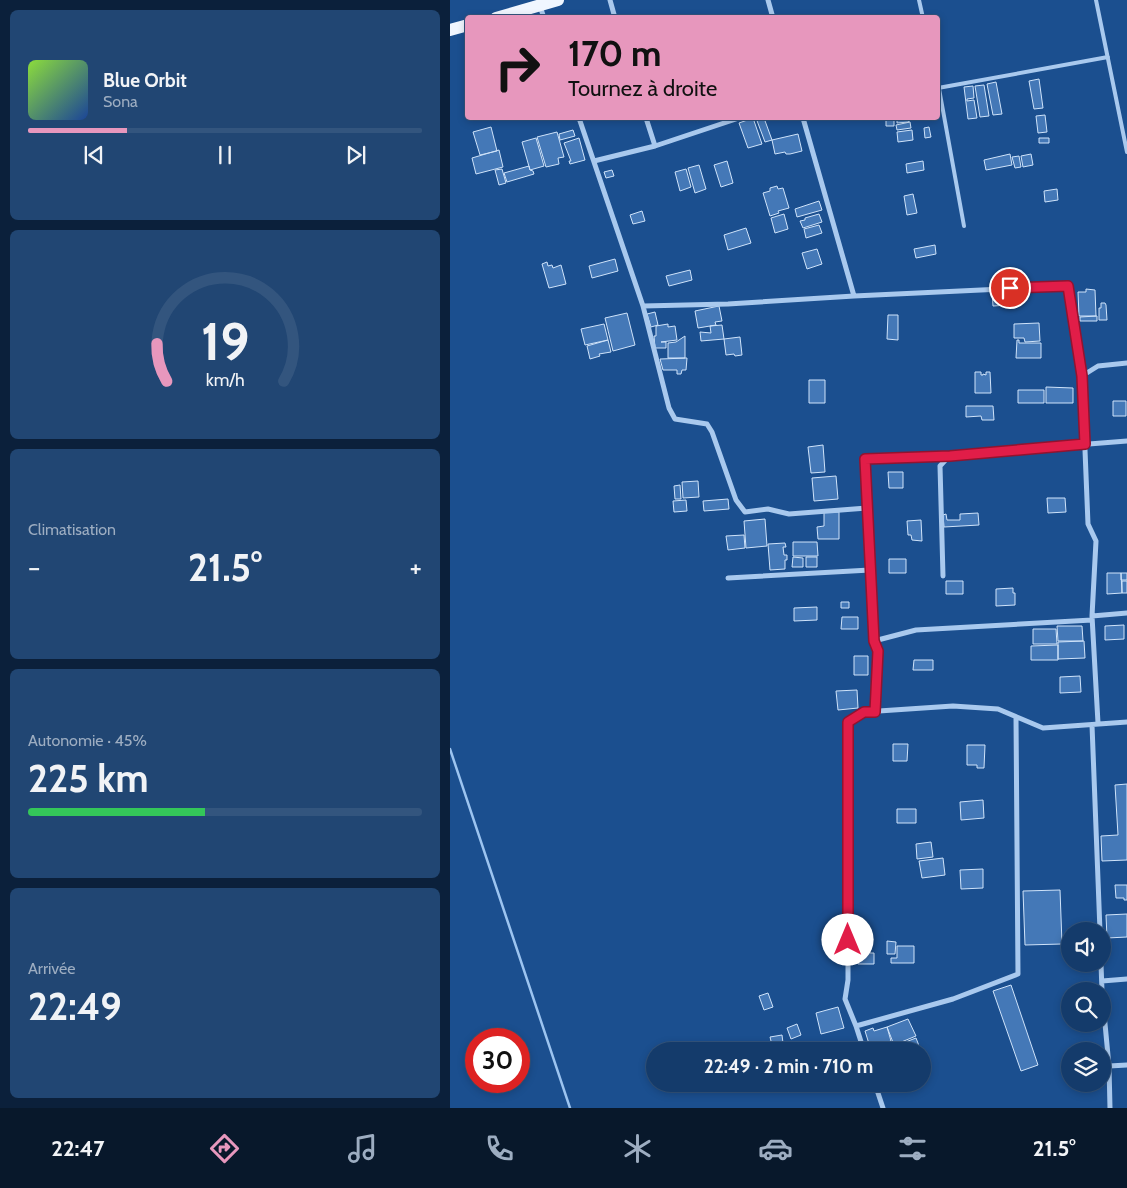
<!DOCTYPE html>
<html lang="fr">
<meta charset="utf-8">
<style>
body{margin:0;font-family:Cabin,sans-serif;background:#214673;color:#f1f3f6;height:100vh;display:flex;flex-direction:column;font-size:19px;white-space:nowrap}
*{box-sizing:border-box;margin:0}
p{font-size:16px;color:#9dadc1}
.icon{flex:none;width:28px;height:28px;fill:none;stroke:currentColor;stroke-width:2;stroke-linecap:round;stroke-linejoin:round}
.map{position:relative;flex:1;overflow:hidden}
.side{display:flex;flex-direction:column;gap:10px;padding:10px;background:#0b203b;width:450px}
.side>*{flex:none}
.banner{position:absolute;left:15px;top:15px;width:475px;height:105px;border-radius:5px;box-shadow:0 2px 8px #0003,0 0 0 1px #33557e;background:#e797bd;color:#111;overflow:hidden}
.buttons{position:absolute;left:611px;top:922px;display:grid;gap:10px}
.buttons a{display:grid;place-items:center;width:50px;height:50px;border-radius:50%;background:#143b6b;box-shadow:0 2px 8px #0003,0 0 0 1px #33557e;font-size:25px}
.speed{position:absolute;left:15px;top:1028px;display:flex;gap:10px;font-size:25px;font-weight:700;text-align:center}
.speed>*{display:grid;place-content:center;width:65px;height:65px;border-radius:50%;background:#143b6b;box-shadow:0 2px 8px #0003,0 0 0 1px #33557e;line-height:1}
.speed .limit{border:8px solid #d22;background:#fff;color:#111}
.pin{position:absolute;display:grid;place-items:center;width:42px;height:42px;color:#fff;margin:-21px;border:2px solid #fff;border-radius:50%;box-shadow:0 1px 5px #0007}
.me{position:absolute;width:55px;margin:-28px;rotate:0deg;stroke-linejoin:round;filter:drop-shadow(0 0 4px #0008)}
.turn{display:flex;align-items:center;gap:18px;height:105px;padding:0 20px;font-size:22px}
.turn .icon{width:65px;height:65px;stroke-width:2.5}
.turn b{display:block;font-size:35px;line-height:42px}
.big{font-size:38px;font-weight:700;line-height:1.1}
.side .widget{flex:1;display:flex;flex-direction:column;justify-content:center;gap:8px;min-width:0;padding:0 18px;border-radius:8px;background:#214673}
.side .dial{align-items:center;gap:0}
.dial svg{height:130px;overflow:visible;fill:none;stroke:#33557e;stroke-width:7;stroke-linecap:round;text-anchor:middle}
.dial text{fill:#f1f3f6;stroke:none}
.song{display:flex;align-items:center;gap:15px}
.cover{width:60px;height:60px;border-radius:8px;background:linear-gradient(135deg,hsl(90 70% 55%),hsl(220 70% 35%))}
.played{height:5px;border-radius:2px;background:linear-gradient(90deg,#e797bd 25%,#33557e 25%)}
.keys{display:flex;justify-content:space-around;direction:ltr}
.heat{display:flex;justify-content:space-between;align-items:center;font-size:28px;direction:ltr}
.charge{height:8px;border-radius:4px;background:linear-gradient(90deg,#34c759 45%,#33557e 0)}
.trip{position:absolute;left:196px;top:1042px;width:285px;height:50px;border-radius:25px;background:#143b6b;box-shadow:0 2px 8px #0003,0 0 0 1px #33557e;font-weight:700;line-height:50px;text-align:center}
.tab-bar{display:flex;height:80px;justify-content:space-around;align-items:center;background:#08182b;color:#9dadc1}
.tab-bar .icon{width:35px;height:35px}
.tab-bar .current{color:#e797bd}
.tab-bar b{font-size:22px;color:#f1f3f6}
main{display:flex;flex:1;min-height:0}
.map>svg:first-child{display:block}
</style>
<main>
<section class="side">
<div class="widget">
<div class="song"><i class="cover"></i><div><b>Blue Orbit</b><p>Sona</p></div></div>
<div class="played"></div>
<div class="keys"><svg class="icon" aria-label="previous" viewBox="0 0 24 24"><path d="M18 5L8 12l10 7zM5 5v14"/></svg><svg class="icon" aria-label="pause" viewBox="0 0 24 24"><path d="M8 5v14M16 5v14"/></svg><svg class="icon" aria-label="next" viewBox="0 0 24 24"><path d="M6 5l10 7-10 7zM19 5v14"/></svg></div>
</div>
<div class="widget dial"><svg viewBox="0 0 100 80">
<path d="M14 69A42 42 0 1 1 86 69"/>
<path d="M14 69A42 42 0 0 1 8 46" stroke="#e797bd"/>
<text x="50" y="56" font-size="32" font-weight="700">19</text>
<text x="50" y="72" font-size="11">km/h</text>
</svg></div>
<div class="widget"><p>Climatisation</p>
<div class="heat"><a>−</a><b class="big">21.5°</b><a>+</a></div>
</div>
<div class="widget"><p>Autonomie · 45%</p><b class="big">225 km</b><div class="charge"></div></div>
<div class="widget"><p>Arrivée</p><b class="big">22:49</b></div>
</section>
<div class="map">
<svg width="677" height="1108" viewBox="0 0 677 1108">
<rect width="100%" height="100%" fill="#1b4f8f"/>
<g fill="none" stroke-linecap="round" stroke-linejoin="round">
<path stroke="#9cc4f0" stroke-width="2.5" d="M0,749L120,1108"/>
</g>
<path fill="#4478b7" stroke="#cfe3fa" d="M589,79L593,108L584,109L579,81Z
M546,82L552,114L543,115L537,84Z
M534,85L539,116L530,117L525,86Z
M523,86L524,98L517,99V101L524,100L527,118L518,119L514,87Z
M595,115L597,132L588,133L586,116Z
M303,118L312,144L298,148L289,123Z
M306,118H314L322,140L315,142Z
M458,118L459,122L447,123V119Z
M436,120H444V126H436Z
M460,122L461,128L447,130L446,125Z
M41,127L47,151L30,155L23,132Z
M479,127L481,137L475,138L474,128Z
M123,130L125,136L110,140L109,134Z
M462,130L463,140L448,142L447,132Z
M107,132L114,157L108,158L109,164L96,167L87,137Z
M348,134L352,151L340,154H336L335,152L325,154L322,140Z
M86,138L94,166L80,170L72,142Z
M129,138L135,160L120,164L119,161H121L114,143Z
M589,138H599V143H589Z
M49,150L53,167L26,174L22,158Z
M560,154L562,165L536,170L534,160Z
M581,154L583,165L573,167L571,156Z
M569,156L571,167L565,168L562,157Z
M277,161L283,183L271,187L264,165Z
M473,161L474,170L457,173L456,164Z
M249,165L256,189L245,193L238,168Z
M79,166L80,170L83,171L84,174L57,182L54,173Z
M52,169L56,183L49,185L45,170Z
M236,169L241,187L230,191L225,172Z
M162,170L164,176L156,178L154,172Z
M327,186L328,189L333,188L339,208L328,211L329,213L320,216L313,193L320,191V188Z
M607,189L608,200L595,202L594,191Z
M463,194L467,213L457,215L454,196Z
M369,201L372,210L347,217L345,209Z
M192,211L195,221L183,224L180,215Z
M334,214L338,229L325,233L321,218Z
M369,214L372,222L353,228L350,221L355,220V218Z
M369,225L372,233L356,238L354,229Z
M296,228L301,243L278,250L274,235Z
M485,245L486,254L466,258L464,249Z
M367,249L372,264L357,269L352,253Z
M165,259L168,271L142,278L139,266Z
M97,262L98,266L102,265L103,268L111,265L116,284L99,288L92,264Z
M240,270L242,280L219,286L216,276Z
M636,289L645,290L646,316H629L628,292H636Z
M559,291L560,305L543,306L542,292Z
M651,303H655L656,305L657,320H649V308H651Z
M269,306L272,321L265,322L266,325L248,328L245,311Z
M205,312L208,325L201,327L197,314Z
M177,313L185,345L163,351L155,318Z
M438,315H448V340L437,339Z
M647,316V321H630V317Z
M589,323L590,341L575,342L574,338H564V324Z
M154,324L158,340L135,345L131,329Z
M218,324V327L225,326L227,340L211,342H216V348H205L204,336H206V326Z
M272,325L274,339L251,341L250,332L261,333L260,326Z
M235,336V358H218V343L226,342Z
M290,337L292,355L285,356L284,354L276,355L274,339Z
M158,340L161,352L149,354L150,356L140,359L137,346Z
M567,340H569V343H591V358H566Z
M237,358L236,370H232L231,374H227V370H213L210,359Z
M525,372H531V375H533V374L536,375V372H540L541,393H525Z
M359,380H375V403H359Z
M596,387L623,388V403H596Z
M568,390H594V403H568Z
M663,401H676V416H663Z
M516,406H543L544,420H532L531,416L516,417Z
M373,445L375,472L361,473L358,447Z
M438,472H453V488H439Z
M386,476L388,499L364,501L362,478Z
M248,481L249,497L233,498L232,482Z
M230,485L231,499H225L224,486Z
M597,498H615L616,512L598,513Z
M278,499L279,509L254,511L253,501Z
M236,500L237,511L224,512L223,501Z
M374,512H389V539H368L367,527L374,526Z
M528,513L529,525L494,527L493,515L496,514L497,520H510V514Z
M315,519L317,546L296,548L294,521Z
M471,520L472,541L462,540L461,535H458L457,521Z
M294,535L295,548L278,550L276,536Z
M343,542H367L368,556H343Z
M335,543L336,547H333L334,555H337V560H335V569L320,570L318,544Z
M343,557L353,558V567H342Z
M356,557H367V567H356Z
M439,559H456V573H439Z
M657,573H671L672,593L657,594Z
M671,573H677V580H671Z
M496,581H513V594H496Z
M672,581H677V593H672Z
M563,588V593H565V605L546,606V589Z
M391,602H399V608H391Z
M367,607V620L344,621V608Z
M392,617H408V629H391Z
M674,625V639L655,640V626Z
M607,626H632L633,641H608Z
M583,629H606L607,644H583Z
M634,641L635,658L608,659V642Z
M608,645V660H581V646Z
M404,656H418V675H404Z
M464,660H483V670H463Z
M630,676L631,692L610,693V677Z
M407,690L408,708L388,710L386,691Z
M443,744H458L457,761H443Z
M517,745H535L534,768H527V765H517Z
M677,784V860L652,861L651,836L668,835L665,785Z
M533,800L534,818L511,820L510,802Z
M447,809H466V823H447Z
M481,842L483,857L467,859L466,844Z
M493,858L495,875L472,878L469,861Z
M533,869V888L511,889L510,870Z
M665,885H677V900H674V898H666Z
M610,890L612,944L575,945L573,891Z
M677,914V937L657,938L656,915Z
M408,940H420V953H424V964H408Z
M437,941L446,942L445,954H437Z
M447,946H464V963H441V958H447Z
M561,985L588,1065L571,1071L543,991Z
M318,993L323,1007L314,1010L309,996Z
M388,1007L394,1028L371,1034L366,1013Z
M458,1019L466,1036L444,1045L437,1027Z
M347,1024L351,1035L341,1039L337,1028Z
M437,1027L441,1041L420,1047L415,1031L423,1028L424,1031Z
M332,1035L333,1043L322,1045L320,1037Z
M466,1038L471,1051H447L445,1046Z"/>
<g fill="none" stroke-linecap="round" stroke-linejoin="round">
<path stroke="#a9c9ee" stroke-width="4" d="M469,0L473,18
M646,0L677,152
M488,83L514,226
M488,88L658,57"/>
<path stroke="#a9c9ee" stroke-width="5" d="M160,0L165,18
M318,0L323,18
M90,6L94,18
M129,118L193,306L219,408L225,419L257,424L262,432L286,500L295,512L318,509L339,514L417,508
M196,118L205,146
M353,118L404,296
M144,161L205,146L289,118
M193,306L278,304L404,296L618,286L632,376
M493,576L490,466L500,455L677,441
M278,578L420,570
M642,616L677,613
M424,641L466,630L642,620
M425,712L427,651L424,641L415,459L500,455
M566,717L568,974L503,999L406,1026L395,999L398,980V722L414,712L503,706L548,709L593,728L677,722
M648,723L642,616L646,541L638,524L632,376L648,366L677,363
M642,725L650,931
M651,964L652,991
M652,981L677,979
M652,992L659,1066L660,1108
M406,1026L414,1051
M659,1066L677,1065
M425,1084L433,1108"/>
<path stroke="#f0f6ff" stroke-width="12" d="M46,18L108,0
M0,30L18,25"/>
</g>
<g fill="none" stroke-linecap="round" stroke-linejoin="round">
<g stroke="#92132f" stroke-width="12">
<path id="route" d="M398,940V722L414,712H425L428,651L424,641L415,459L500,456L635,444L632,376L618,286L560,288"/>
</g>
<use href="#route" stroke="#e11d48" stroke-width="9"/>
</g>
</svg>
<div class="buttons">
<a><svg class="icon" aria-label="sound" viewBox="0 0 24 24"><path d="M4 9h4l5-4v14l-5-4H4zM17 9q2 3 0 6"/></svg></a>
<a><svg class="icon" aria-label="search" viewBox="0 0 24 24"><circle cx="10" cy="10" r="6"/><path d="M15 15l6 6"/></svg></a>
<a><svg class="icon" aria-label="layers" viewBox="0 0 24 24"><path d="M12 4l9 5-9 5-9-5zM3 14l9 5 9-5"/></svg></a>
</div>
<div class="speed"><div class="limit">30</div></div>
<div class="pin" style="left:560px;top:288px;background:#d93025"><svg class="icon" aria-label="arrive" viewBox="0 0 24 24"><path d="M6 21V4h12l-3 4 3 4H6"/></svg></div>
<svg class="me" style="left:398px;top:940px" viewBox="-20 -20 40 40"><circle r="19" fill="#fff"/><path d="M0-13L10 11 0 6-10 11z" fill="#e11d48"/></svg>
<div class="trip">22:49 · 2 min · 710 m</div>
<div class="banner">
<div class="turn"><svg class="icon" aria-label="right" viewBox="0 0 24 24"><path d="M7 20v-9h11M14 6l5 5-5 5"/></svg><div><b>170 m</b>Tournez à droite</div></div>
</div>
</div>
</main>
<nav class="tab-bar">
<b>22:47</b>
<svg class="icon current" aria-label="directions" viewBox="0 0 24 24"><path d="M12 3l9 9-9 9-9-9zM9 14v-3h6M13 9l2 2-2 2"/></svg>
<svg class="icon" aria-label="music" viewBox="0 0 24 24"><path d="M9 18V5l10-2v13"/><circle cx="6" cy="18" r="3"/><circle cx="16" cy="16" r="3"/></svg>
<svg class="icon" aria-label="phone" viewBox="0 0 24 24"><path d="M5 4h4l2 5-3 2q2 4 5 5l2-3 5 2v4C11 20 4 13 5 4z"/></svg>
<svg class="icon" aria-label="climate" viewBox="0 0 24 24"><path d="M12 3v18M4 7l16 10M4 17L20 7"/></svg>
<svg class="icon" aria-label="car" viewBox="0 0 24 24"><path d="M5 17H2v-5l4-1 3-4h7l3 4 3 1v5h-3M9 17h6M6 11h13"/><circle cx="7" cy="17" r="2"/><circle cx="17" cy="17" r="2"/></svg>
<svg class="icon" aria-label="filters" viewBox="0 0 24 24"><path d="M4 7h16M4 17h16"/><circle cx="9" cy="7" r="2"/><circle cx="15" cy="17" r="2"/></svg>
<b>21.5°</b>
</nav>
